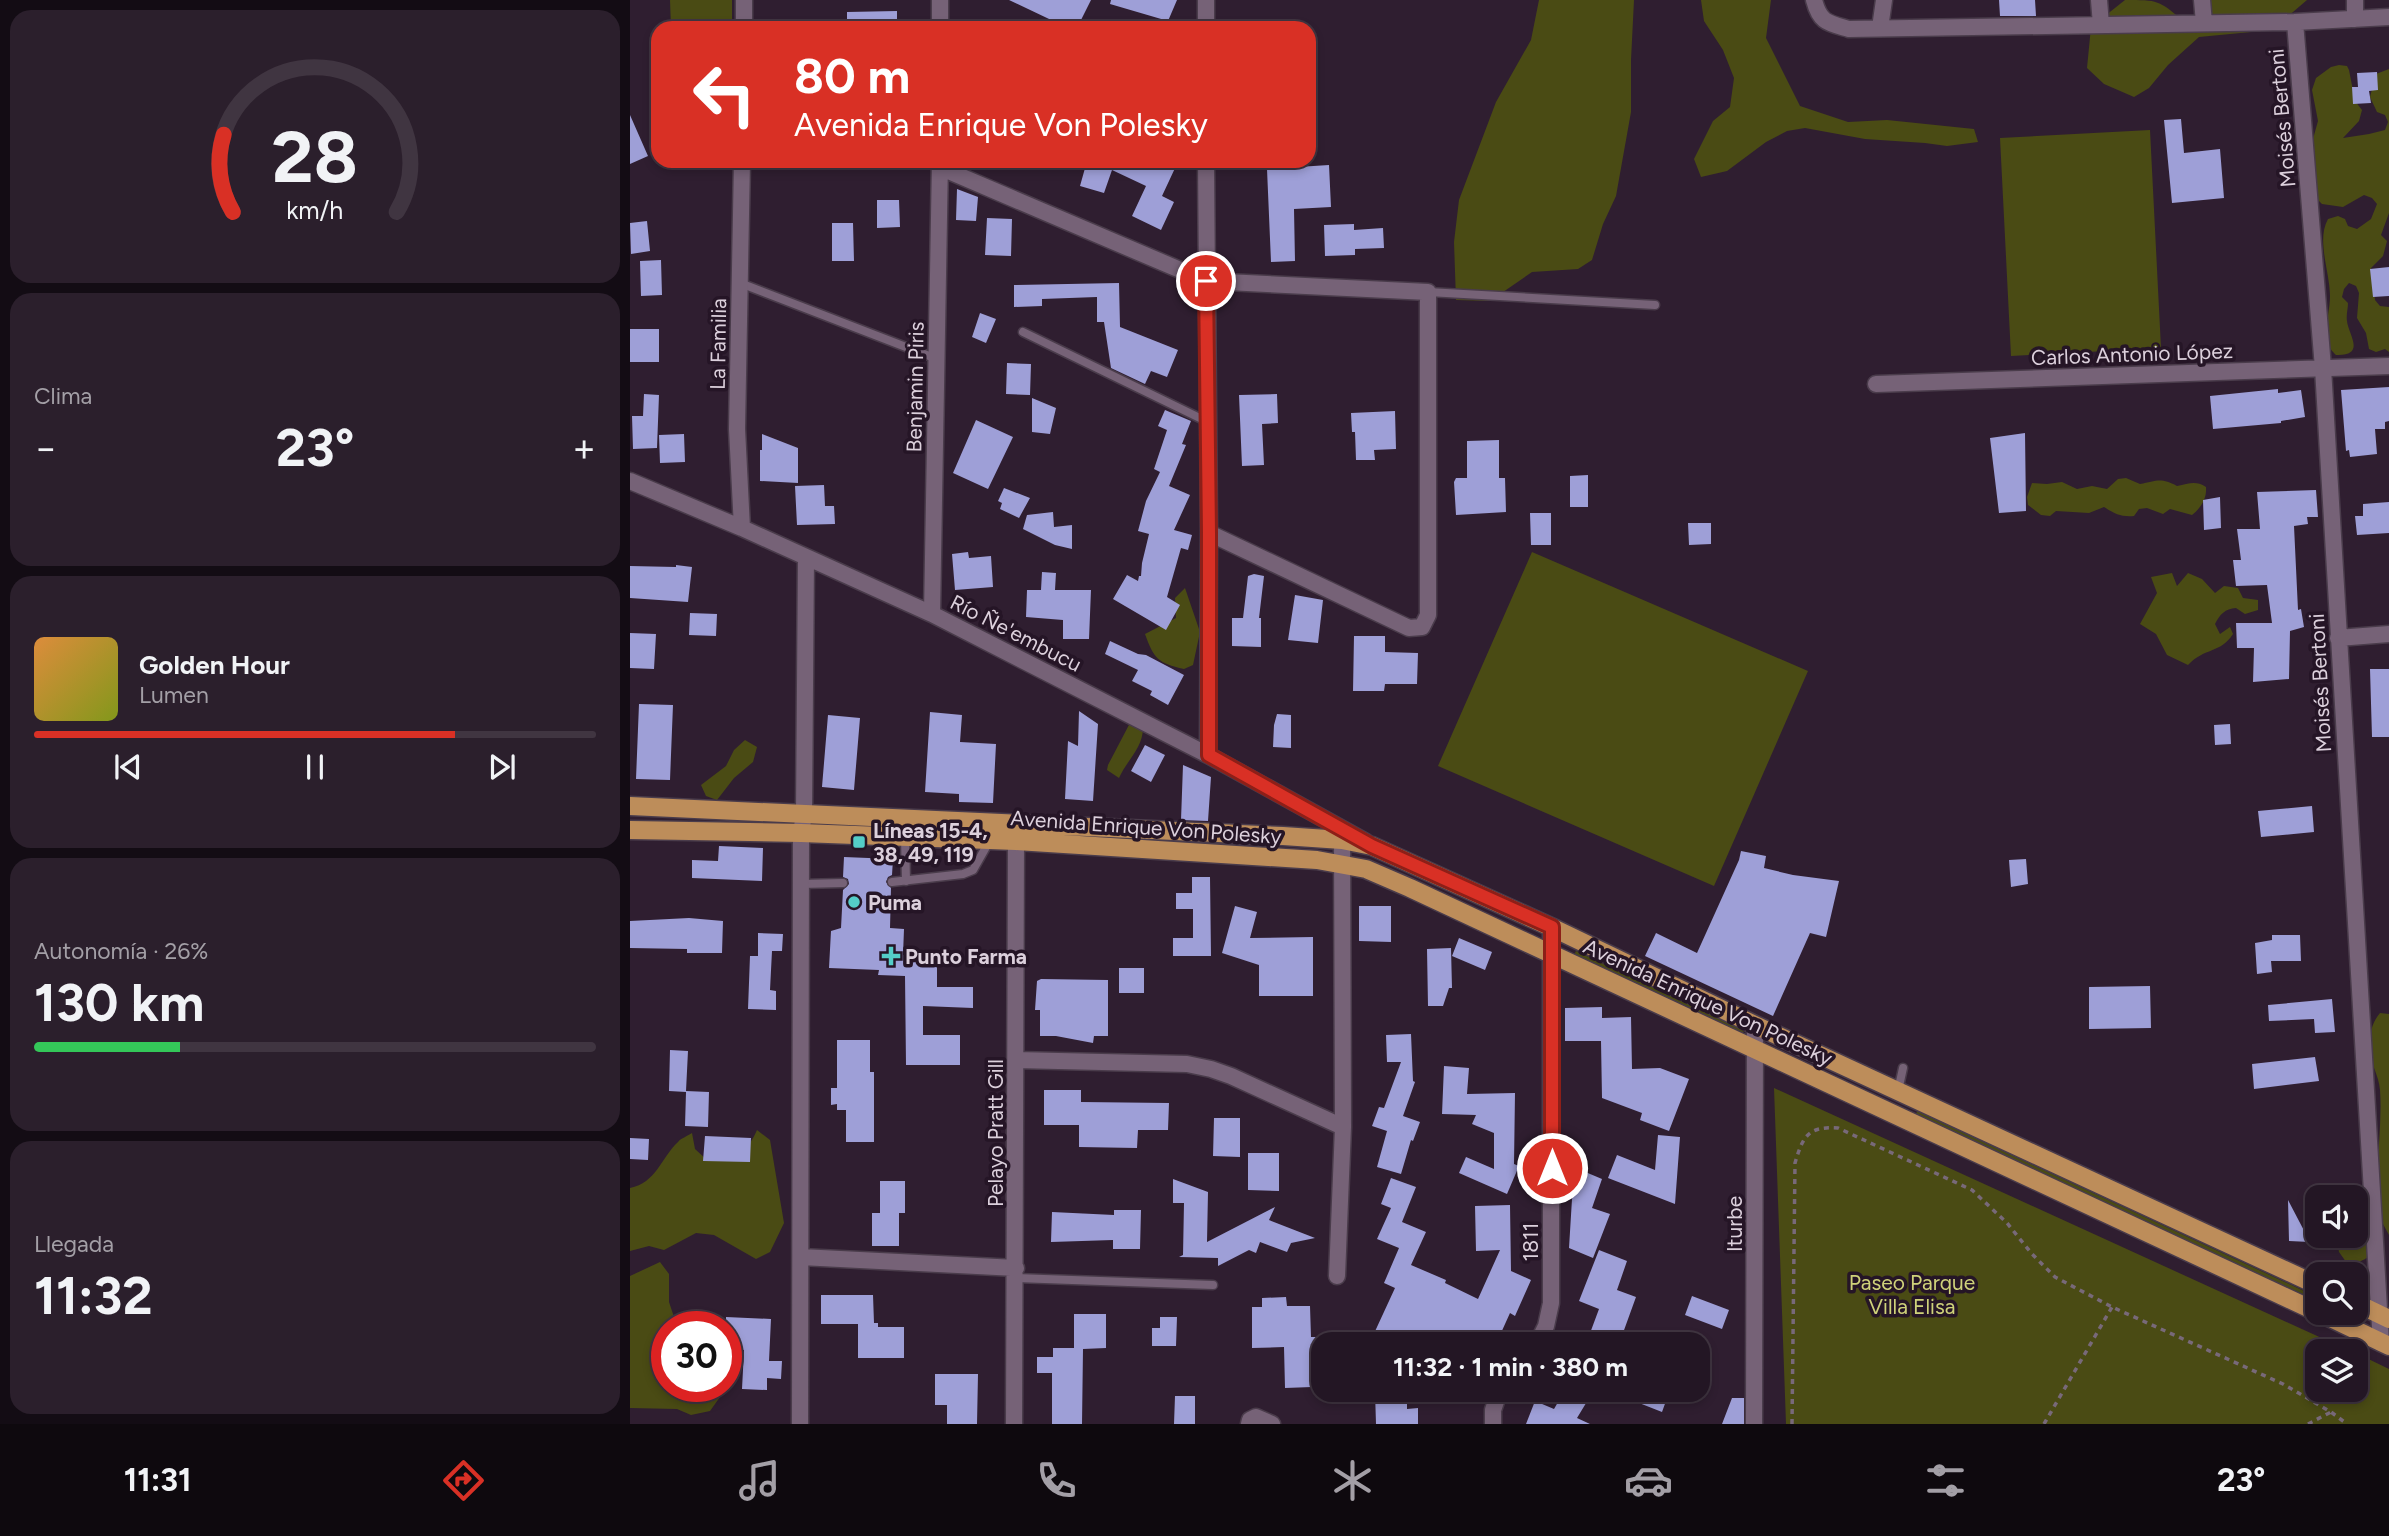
<!DOCTYPE html>
<html lang="es">
<meta charset="utf-8">
<style>
body{margin:0;font-family:Figtree,sans-serif;background:#2b1f2c;color:#f1f3f6;height:100vh;display:flex;flex-direction:column;font-size:26px;white-space:nowrap}
*{box-sizing:border-box;margin:0}
p{font-size:23px;color:#a39fa6}
.icon{flex:none;width:38px;height:38px;fill:none;stroke:currentColor;stroke-width:2;stroke-linecap:round;stroke-linejoin:round}
.map{position:relative;flex:1;overflow:hidden}
.details{display:flex;flex-direction:column;gap:10px;padding:10px;background:#130c14;width:630px}
.details>*{flex:none}
.guide{position:absolute;left:21px;top:21px;width:665px;height:147px;border-radius:21px;box-shadow:0 4px 10px #0003,0 0 0 2px #403541;background:#d93025;color:#fff;overflow:hidden}
.tools{position:absolute;left:1675px;top:1185px;display:grid;gap:14px}
.tools a{display:grid;place-items:center;width:63px;height:63px;border-radius:14px;background:#231624;box-shadow:0 4px 10px #0003,0 0 0 2px #403541;font-size:35px}
.speed{position:absolute;left:21px;top:1311px;display:flex;gap:14px;font-size:35px;font-weight:700;text-align:center}
.speed>*{display:grid;place-content:center;width:91px;height:91px;border-radius:50%;background:#231624;box-shadow:0 4px 10px #0003,0 0 0 2px #403541;line-height:1}
.speed .limit{border:10px solid #d22;background:#fff;color:#111}
.pin{position:absolute;display:grid;place-items:center;width:60px;height:60px;color:#fff;margin:-30px;border:4px solid #fff;border-radius:50%;box-shadow:0 2px 7px #0007}
.me{position:absolute;width:77px;margin:-38px;rotate:0deg;stroke-linejoin:round;filter:drop-shadow(0 0 5px #0008)}
.turn{display:flex;align-items:center;gap:24px;height:147px;padding:0 28px;font-size:32px}
.turn .icon{width:91px;height:91px;stroke-width:2.5}
.turn b{display:block;font-size:49px;line-height:60px}
.big{font-size:52px;font-weight:700;line-height:1.1}
.details .tile{flex:1;display:flex;flex-direction:column;justify-content:center;gap:10px;min-width:0;padding:0 24px;border-radius:21px;background:#2b1f2c}
.details .dial{align-items:center;gap:0}
.dial svg{height:182px;overflow:visible;fill:none;stroke:#403541;stroke-width:7;stroke-linecap:round;text-anchor:middle}
.dial text{fill:#f1f3f6;stroke:none}
.song{display:flex;align-items:center;gap:21px}
.cover{width:84px;height:84px;border-radius:10px;background:linear-gradient(135deg,hsl(30 70% 55%),hsl(70 70% 35%))}
.played{height:7px;border-radius:4px;background:linear-gradient(90deg,#d93025 75%,#403541 75%)}
.keys{display:flex;justify-content:space-around;direction:ltr}
.heat{display:flex;justify-content:space-between;align-items:center;font-size:38px;direction:ltr}
.charge{height:10px;border-radius:5px;background:linear-gradient(90deg,#34c759 26%,#403541 0)}
.trip{position:absolute;left:681px;top:1332px;width:399px;height:70px;border-radius:21px;background:#231624;box-shadow:0 4px 10px #0003,0 0 0 2px #403541;font-weight:700;line-height:70px;text-align:center}
.menu{display:flex;height:112px;justify-content:space-around;align-items:center;background:#0e090e;color:#a39fa6}
.menu .icon{width:49px;height:49px}
.menu .active{color:#d93025}
.menu b{font-size:32px;color:#f1f3f6}
main{display:flex;flex:1;min-height:0}
.map>svg:first-child{display:block}
</style>
<main>
<section class="details">
<div class="tile dial"><svg viewBox="0 0 100 80">
<path d="M14 69A42 42 0 1 1 86 69"/>
<path d="M14 69A42 42 0 0 1 10 35" stroke="#d93025"/>
<text x="50" y="56" font-size="32" font-weight="700">28</text>
<text x="50" y="72" font-size="11">km/h</text>
</svg></div>
<div class="tile"><p>Clima</p>
<div class="heat"><a>−</a><b class="big">23°</b><a>+</a></div>
</div>
<div class="tile">
<div class="song"><i class="cover"></i><div><b>Golden Hour</b><p>Lumen</p></div></div>
<div class="played"></div>
<div class="keys"><svg class="icon" aria-label="previous" viewBox="0 0 24 24"><path d="M18 5L8 12l10 7zM5 5v14"/></svg><svg class="icon" aria-label="pause" viewBox="0 0 24 24"><path d="M8 5v14M16 5v14"/></svg><svg class="icon" aria-label="next" viewBox="0 0 24 24"><path d="M6 5l10 7-10 7zM19 5v14"/></svg></div>
</div>
<div class="tile"><p>Autonomía · 26%</p><b class="big">130 km</b><div class="charge"></div></div>
<div class="tile"><p>Llegada</p><b class="big">11:32</b></div>
</section>
<div class="map">
<svg width="1759" height="1424" viewBox="0 0 1759 1424">
<rect width="100%" height="100%" fill="#2f1e30"/>
<path fill="#4a4b14" d="M40,0H102V28H41Z
M909,0H1004L1001,60V112L986,196L973,224L962,260L948,269L902,272L860,301L826,300L824,242L829,200L866,102L901,40Z
M1071,0H1141L1136,38L1170,106L1218,122L1257,120L1344,129L1348,142L1317,146L1295,143L1235,139L1175,128L1157,131L1136,142L1097,171L1071,177L1064,159L1083,121L1100,107L1104,78L1093,50L1074,21Z
M1495,0C1528,0 1529,0 1553,21L1567,18L1570,0H1677L1642,30L1569,37L1538,65L1519,88L1504,97L1474,84L1457,68L1461,27Z
M1709,65L1717,66L1719,70L1725,101L1732,110L1729,121L1713,138L1739,134L1755,130L1758,122L1755,115L1747,112L1740,97L1746,74L1759,69V213L1751,235L1757,241L1753,256L1741,268L1745,300L1750,306L1759,307V352L1755,349L1746,352L1739,349L1736,333L1727,318L1729,293L1726,286L1719,283L1714,289L1712,297L1718,303C1718,309 1716,315 1717,321C1718,334 1737,356 1706,355C1704,353 1700,349 1699,346C1693,331 1700,312 1700,296C1700,272 1686,240 1698,219L1708,216L1715,219L1718,226L1727,229L1741,219L1747,204L1742,198L1734,195L1713,207L1692,204L1686,198L1681,146L1688,121L1682,90L1686,78L1701,67Z
M1520,130L1531,348L1381,356L1370,138Z
M1496,478L1510,484C1526,481 1531,477 1547,486C1559,484 1565,480 1576,487C1577,498 1571,508 1562,515L1540,509L1533,514L1517,508L1509,509L1504,516C1491,517 1485,514 1474,507L1459,513L1426,511L1420,516L1411,515L1398,505L1397,497L1402,483L1417,484L1432,482L1447,489L1462,486L1477,489L1488,479Z
M902,552L1178,671L1084,886L808,766Z
M1542,573L1547,586L1558,573L1572,579L1585,593L1594,586L1608,588L1613,598L1628,600V610L1615,614L1606,608C1595,609 1590,614 1585,624L1590,634L1600,627L1603,634C1590,654 1575,647 1558,665L1537,655L1526,634L1510,624L1527,593L1521,577Z
M555,588L570,632L563,665L554,669C528,663 524,659 515,634L546,618L545,598Z
M501,721L513,725C514,748 498,758 489,778L477,770L478,765Z
M115,740L127,747L123,762L104,778L87,800L76,796L71,785L96,766L104,750Z
M946,951L1113,1030L1114,1031L1111,1034L944,955Z
M1750,1013L1759,1014V1235L1753,1224C1752,1237 1750,1249 1738,1257C1733,1261 1728,1261 1723,1267L1719,1266L1709,1252L1706,1236H1726L1727,1204L1752,1220C1742,1177 1753,1133 1750,1090C1749,1074 1738,1060 1739,1043C1740,1032 1743,1021 1750,1013Z
M1144,1088L1720,1351H1687V1390H1726V1353L1759,1369V1424H1156Z
M1287,1111L1687,1297V1301L1286,1115Z
M127,1130L140,1140L154,1223L140,1252L126,1259L84,1235L66,1233L34,1250L19,1246L0,1251V1188C26,1183 31,1158 48,1142C51,1138 58,1136 62,1133L65,1149L77,1160C103,1155 116,1156 127,1130Z
M30,1262L39,1274V1302L47,1326H37V1386H84L90,1397L80,1411L61,1415L47,1409L0,1408V1276Z"/>
<path fill="#9e9fd7" d="M379,0H461L447,28H438Z
M481,0H547L538,21L480,4Z
M1369,0H1405L1406,16H1370Z
M267,11V28H217V12Z
M1747,72L1748,90L1739,91L1741,103L1723,104L1722,87H1728L1727,73Z
M0,115L18,156L0,164Z
M1551,119L1554,153L1590,149L1594,198L1542,203L1534,120Z
M457,161H537L546,166L532,196L544,202L531,230L502,216L516,186L482,170L474,193L450,186Z
M699,165L701,207L664,209L665,261L641,262L637,169Z
M327,189L348,197L346,221L326,220Z
M247,200H269L270,227L247,228Z
M357,218L382,219L381,256L355,255Z
M17,221L20,251L1,254L0,223Z
M202,223H223L224,261H202Z
M724,224V230L753,228L754,248L725,249V255L695,256L694,225Z
M31,260L32,295L11,296L10,261Z
M1759,267V296L1743,297L1740,269Z
M489,283L490,327L548,350L537,377L521,371L515,384L481,368L474,322H467V297L412,299V306L384,307V285Z
M350,313L366,319L356,343L342,337Z
M0,329H29V362H0Z
M377,363L401,364L400,395L376,394Z
M1759,387V421L1755,422V429H1745L1747,454L1720,457L1719,450L1716,451L1711,390Z
M1648,389V393L1671,390L1675,417L1651,421V423L1583,429L1580,396Z
M14,394L29,395L27,448L3,449L2,416H13Z
M647,394L648,423L632,424L634,465L612,466L609,395Z
M402,398L426,408L420,434L402,432Z
M535,410L561,421L552,444L556,445L539,486L560,495L544,530L562,535L558,550L551,548L537,597L550,605L536,630L483,599L497,575L508,581L509,576H511L512,563L519,534L508,531L516,501L530,472L524,469L537,430L528,426Z
M765,411L766,449L744,450L745,460H726L725,432H722L721,413Z
M346,420L383,437L358,489L323,473Z
M1395,433L1396,511L1369,513L1360,438Z
M54,434L55,462L30,463L29,435Z
M132,434L168,448V483L130,481V450H132Z
M869,440V478H875L876,512L826,515L824,482L826,478H837V441Z
M958,475V507H940V476Z
M194,485L195,506H204L205,524L167,525L165,486Z
M374,488L400,498L389,518L370,509L372,503L368,501Z
M1686,490L1688,517H1677L1678,524L1664,526L1668,610L1671,609L1674,627L1660,631L1659,679L1623,682L1624,648H1607L1606,623H1642L1637,585L1606,586L1603,560H1611L1607,529H1630L1627,492Z
M1590,497L1591,528L1574,530L1573,500Z
M1759,502V533L1727,535L1725,516H1733V504Z
M423,512L424,527L442,525V549L425,545L393,529L397,515Z
M900,513H921V545H901Z
M1058,523H1081V544L1059,545Z
M338,552L339,558L361,556L363,587L325,590L322,554Z
M46,565L62,567L58,602L0,598V566L46,567Z
M412,572L426,573L425,590H461L459,639H433V620L396,617L397,590H411Z
M624,574L634,576L629,618H631V647L602,646V618H613L618,576Z
M665,595L693,600L688,643L658,640Z
M60,613L87,614L86,636L59,635Z
M0,633L26,634L24,669L0,668Z
M724,636H755V652L788,653L787,684H755L754,691H723Z
M480,641L508,654L516,655L554,675L538,705L520,695L522,691L502,681L508,670L475,654Z
M1740,669H1759V737H1742Z
M9,704L43,705L40,780L6,779Z
M449,711L468,724L463,801L435,799L438,741L448,746Z
M300,712L332,715L330,742L366,744L363,803L329,802V794L295,792Z
M647,714L661,715V748L643,747L644,725Z
M198,715L230,718L224,790L192,787Z
M1600,724L1601,744L1585,745L1584,725Z
M515,745L535,755L521,782L501,771Z
M553,765L581,777L578,821L551,820Z
M1682,806L1684,832L1631,837L1628,811Z
M89,846L133,848L132,881L62,878V860L88,861Z
M1111,851L1136,856L1134,868L1163,875L1209,881L1196,937L1180,933L1143,1016L1015,956L1026,933L1067,953L1109,860Z
M214,857L263,859L262,875L258,877L256,882L261,888L260,928L274,929L273,955H307V987H343V1008L293,1006V1035H330V1065H276L275,976L248,975L249,970L199,968L201,931L211,928L213,890L219,884L218,879L213,877Z
M1396,859L1398,884L1381,887L1379,860Z
M562,877H580L581,956H543V938H563V909H546V893H562Z
M605,906L627,912L620,938L683,937V996H629V965L592,953Z
M729,906H761V942L729,941Z
M59,918L93,921L92,953H57V949L0,948V921Z
M128,933L153,934L152,951H142L140,990L146,991V1010L118,1009L120,956H128Z
M1642,935H1670L1671,961H1641L1642,972L1627,974L1625,943L1642,940Z
M829,938L862,952L855,970L822,956Z
M821,948L822,988H819L813,1006H798L797,949Z
M489,968H514V993H489Z
M411,979L478,980V1036H464L463,1043L426,1036H410V1010H405L407,981Z
M1520,986L1521,1028L1459,1029V987Z
M1702,999L1705,1032L1685,1033L1684,1019L1639,1021L1638,1005Z
M972,1007V1018L1001,1017L1002,1069L1030,1068L1059,1079L1039,1131L1010,1120L1012,1113L972,1098L971,1041H935V1008Z
M781,1034L783,1081L785,1082L773,1116L790,1122L783,1141L781,1140L771,1174L747,1167L757,1131L742,1126L749,1107L754,1108L771,1062H757L756,1035Z
M207,1040H240V1072H244V1142H216V1110H207V1104L201,1105V1088H207Z
M40,1050L58,1051L56,1091L79,1092L78,1127L55,1126L56,1092L39,1091Z
M1685,1057L1689,1081L1624,1089L1622,1064Z
M814,1066L839,1068L837,1094L885,1093L884,1164L889,1166L877,1194L829,1173L836,1157L864,1169V1133L842,1124L846,1115L812,1114Z
M414,1090H451V1102L539,1103L538,1130H508L507,1148L449,1147V1125H414Z
M584,1118H610V1157L583,1156Z
M1028,1135L1050,1137L1045,1204L978,1178L987,1155L1025,1170Z
M75,1136L121,1138L120,1162L73,1161Z
M0,1138L19,1139L18,1160L0,1159Z
M618,1153H649V1191L618,1190Z
M953,1171L972,1179L962,1208L980,1214L963,1258L939,1248L942,1199Z
M761,1178L786,1187L772,1222L796,1232L781,1265L816,1280L815,1283L848,1299L870,1250L846,1251L845,1206L880,1205L881,1271L901,1280L885,1316L880,1313L866,1344H847L820,1332L816,1341L795,1331L789,1344H750L741,1340L765,1288L754,1283L769,1248L747,1239L761,1208L751,1204Z
M543,1179L578,1192L577,1242L645,1207L639,1220L685,1238L661,1243L657,1252L630,1242L626,1253L619,1250L588,1266V1258L549,1257L553,1255L554,1203H543Z
M250,1181H275V1213H269V1246H242V1213H250Z
M1658,1200L1680,1242L1659,1241Z
M484,1210H511L510,1249H483V1240L421,1242L422,1212L484,1215Z
M969,1250L997,1261L987,1290L1006,1297L989,1344H956L969,1309L949,1301Z
M191,1295H243L244,1323H248V1327H274V1358H228V1324H191Z
M1062,1296L1099,1310L1092,1329L1055,1315Z
M656,1297L657,1306H680L681,1337H693V1384H682V1387L655,1388L654,1347L622,1348V1307H632V1298Z
M444,1314H476V1348L453,1349L452,1424H422V1373H407V1357H423V1348H444Z
M96,1317L141,1319L139,1361H152L151,1379L137,1378V1390L112,1389L114,1350L96,1349Z
M530,1317H547L546,1346H522V1328H530Z
M305,1374H348L347,1424H317V1405H305Z
M935,1390H964L947,1418L960,1424H896L905,1401L924,1409Z
M976,1390H1040L1032,1412Z
M777,1391V1409L788,1408V1424H746L745,1392Z
M545,1396H565V1424H544Z
M1102,1398H1114V1424H1092Z"/>
<g fill="none" stroke-linecap="round" stroke-linejoin="round">
<g stroke="#4a3c4b" stroke-width="11">
<path id="service" d="M110,283L307,359
M798,292L1025,305
M393,332L578,422
M275,837L276,881
M262,882L333,874L343,870L360,840
M171,884L213,883
M1268,1091L1273,1068
M386,1278L583,1285"/>
</g>
<g stroke="#4a3c4b" stroke-width="19">
<path id="minor" d="M1184,0C1190,23 1198,23 1219,29L1665,22L1759,17
M1469,0L1471,25
M1572,0L1574,23
M1725,19V0
M1665,22L1693,368L1751,1343
M114,28V0
M310,28V0
M576,28V0
M1250,28L1254,0
M112,161L107,429L112,528
M576,161L579,533L578,755
M309,167L576,281L798,292V615L792,627L779,628L579,533
M1246,384L1759,366
M0,481L112,528L302,614L578,755L736,842
M302,614L310,161
M1708,638L1759,634
M386,1060L557,1064L581,1069L601,1076L713,1127
M171,1257L386,1268
M707,1276L713,1127L712,840
M907,1344L916,1326L921,1303V927
M170,1424L171,833L174,814L176,557
M384,1424L386,841
M619,1424L620,1420L626,1417L642,1424
M863,1424V1410L870,1390
M1124,1424L1125,1025"/>
</g>
<g stroke="#4a3c4b" stroke-width="21">
<path id="primary" d="M0,806L653,836L712,840L742,846L921,927L1125,1025L1687,1285
M0,830L171,833L386,841L687,860L736,869L780,888L1687,1312
M1726,1303L1759,1319
M1688,1312L1759,1346"/>
</g>
<path stroke="#786979" stroke-width="3.5" stroke-dasharray="5 5" stroke-linecap="butt" d="M1162,1424L1165,1163C1173,1136 1178,1126 1208,1128L1342,1190L1377,1223L1402,1254L1425,1277L1482,1307L1653,1384L1701,1412L1717,1424
M1414,1424L1482,1307
M1678,1424L1701,1412"/>
<use href="#service" stroke="#766277" stroke-width="8"/>
<use href="#minor" stroke="#766277" stroke-width="16"/>
<use href="#primary" stroke="#bd8d5a" stroke-width="18"/>
</g>
<g fill="none" stroke-linecap="round" stroke-linejoin="round">
<g stroke="#8d1f18" stroke-width="18">
<path id="route" d="M576,281L579,533V755L742,846L922,927V1168"/>
</g>
<use href="#route" stroke="#d93025" stroke-width="12"/>
</g>
<g fill="#54cdc8" stroke="#251526" stroke-width="2.5">
<rect x="222" y="835" width="14" height="14" rx="3.5"/>
<circle cx="224" cy="902" r="7"/>
<path d="M257.5 945.5h7v7h7v7h-7v7h-7v-7h-7v-7h7z"/>
</g>
<g text-anchor="middle" dominant-baseline="central" stroke-width="7" stroke-linejoin="round" paint-order="stroke">
<g font-size="21" fill="#dcd0dc" stroke="#251526">
<text transform="translate(1652 118) rotate(-95)">Moisés Bertoni</text>
<text transform="translate(88 344) rotate(-89)">La Familia</text>
<text transform="translate(1502 354) rotate(-2)">Carlos Antonio López</text>
<text transform="translate(285 387) rotate(-89)">Benjamin Piris</text>
<text transform="translate(386 633) rotate(27)">Río Ñe'embucu</text>
<text transform="translate(1690 683) rotate(-93)">Moisés Bertoni</text>
<text transform="translate(516 827) rotate(4)">Avenida Enrique Von Polesky</text>
<text transform="translate(1078 1002) rotate(25)">Avenida Enrique Von Polesky</text>
<text transform="translate(365 1133) rotate(-90)">Pelayo Pratt Gill</text>
<text transform="translate(1104 1224) rotate(-90)">Iturbe</text>
<text transform="translate(900 1242) rotate(-90)">1811</text>
</g>
<g font-size="21" font-weight="bold" fill="#dcd0dc" stroke="#251526" text-anchor="start">
<text x="243" y="830">Líneas 15-4,<tspan x="243" dy="24">38, 49, 119</tspan></text>
<text x="238" y="902">Puma</text>
<text x="275" y="956">Punto Farma</text>
</g>
<g font-size="21" fill="#cfd27a" stroke="#251526">
<text x="1282" y="1282">Paseo Parque<tspan x="1282" dy="24">Villa Elisa</tspan></text>
</g>
</g>
</svg>
<div class="tools">
<a><svg class="icon" aria-label="sound" viewBox="0 0 24 24"><path d="M4 9h4l5-4v14l-5-4H4zM17 9q2 3 0 6"/></svg></a>
<a><svg class="icon" aria-label="search" viewBox="0 0 24 24"><circle cx="10" cy="10" r="6"/><path d="M15 15l6 6"/></svg></a>
<a><svg class="icon" aria-label="layers" viewBox="0 0 24 24"><path d="M12 4l9 5-9 5-9-5zM3 14l9 5 9-5"/></svg></a>
</div>
<div class="speed"><div class="limit">30</div></div>
<div class="pin" style="left:576px;top:281px;background:#d93025"><svg class="icon" aria-label="arrive" viewBox="0 0 24 24"><path d="M6 21V4h12l-3 4 3 4H6"/></svg></div>
<svg class="me" style="left:922px;top:1168px" viewBox="-20 -20 40 40"><circle r="17" fill="#d93025" stroke="#fff" stroke-width="3"/><path d="M0-11L8 9 0 5-8 9z" fill="#fff"/></svg>
<div class="trip">11:32 · 1 min · 380 m</div>
<div class="guide">
<div class="turn"><svg class="icon" aria-label="left" viewBox="0 0 24 24"><path d="M17 20v-9H6M10 6l-5 5 5 5"/></svg><div><b>80 m</b>Avenida Enrique Von Polesky</div></div>
</div>
</div>
</main>
<nav class="menu">
<b>11:31</b>
<svg class="icon active" aria-label="directions" viewBox="0 0 24 24"><path d="M12 3l9 9-9 9-9-9zM9 14v-3h6M13 9l2 2-2 2"/></svg>
<svg class="icon" aria-label="music" viewBox="0 0 24 24"><path d="M9 18V5l10-2v13"/><circle cx="6" cy="18" r="3"/><circle cx="16" cy="16" r="3"/></svg>
<svg class="icon" aria-label="phone" viewBox="0 0 24 24"><path d="M5 4h4l2 5-3 2q2 4 5 5l2-3 5 2v4C11 20 4 13 5 4z"/></svg>
<svg class="icon" aria-label="climate" viewBox="0 0 24 24"><path d="M12 3v18M4 7l16 10M4 17L20 7"/></svg>
<svg class="icon" aria-label="car" viewBox="0 0 24 24"><path d="M5 17H2v-5l4-1 3-4h7l3 4 3 1v5h-3M9 17h6M6 11h13"/><circle cx="7" cy="17" r="2"/><circle cx="17" cy="17" r="2"/></svg>
<svg class="icon" aria-label="filters" viewBox="0 0 24 24"><path d="M4 7h16M4 17h16"/><circle cx="9" cy="7" r="2"/><circle cx="15" cy="17" r="2"/></svg>
<b>23°</b>
</nav>
